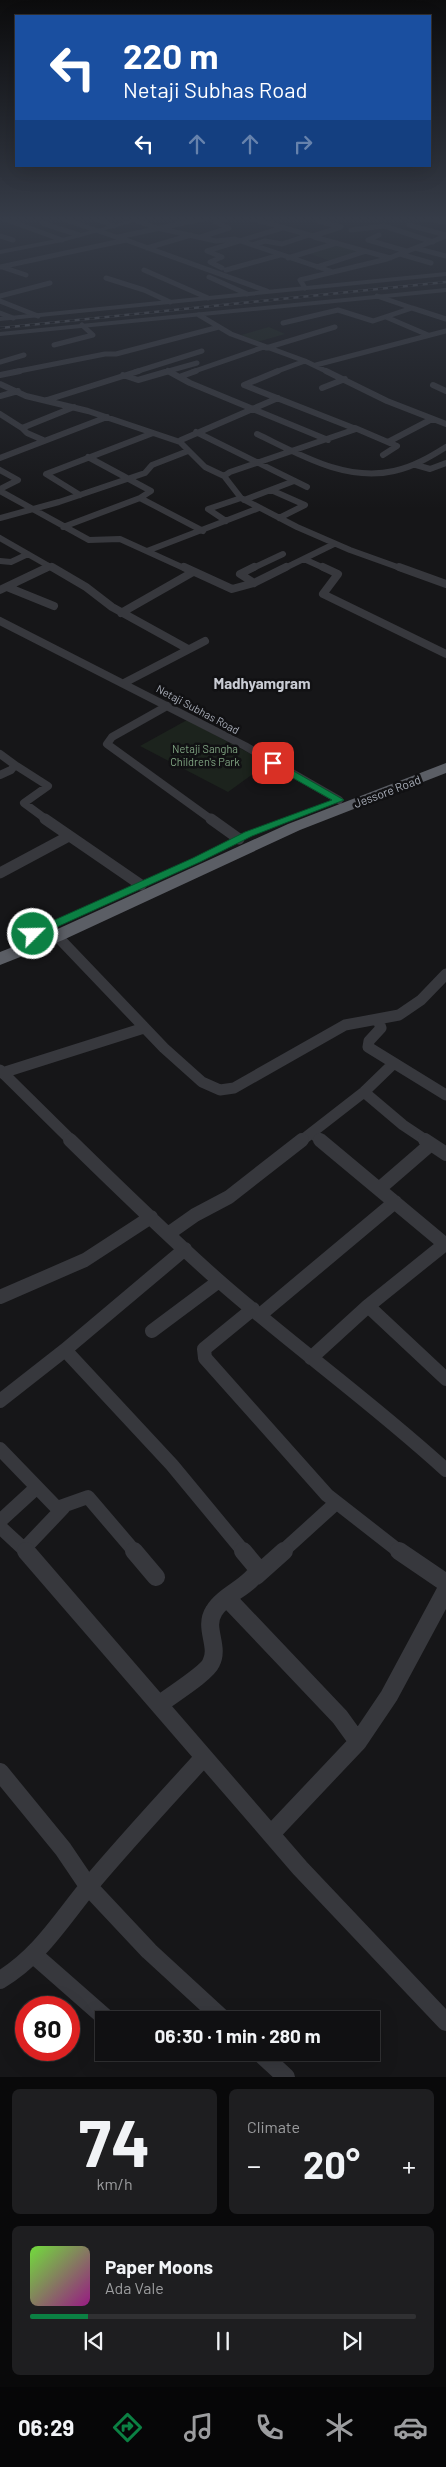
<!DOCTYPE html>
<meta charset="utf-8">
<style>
body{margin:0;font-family:Barlow,sans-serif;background:#1e1e20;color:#f1f3f6;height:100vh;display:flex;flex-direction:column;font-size:19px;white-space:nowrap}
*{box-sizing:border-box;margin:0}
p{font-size:16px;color:#9c9d9f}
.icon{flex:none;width:28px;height:28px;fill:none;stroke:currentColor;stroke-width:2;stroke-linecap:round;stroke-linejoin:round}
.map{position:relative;height:2077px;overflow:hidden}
.side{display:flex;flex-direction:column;gap:12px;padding:12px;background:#09090a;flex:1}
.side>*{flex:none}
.hud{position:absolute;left:15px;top:15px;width:416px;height:152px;border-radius:0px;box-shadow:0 5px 20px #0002,0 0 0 1px #303032;background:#1a4fa0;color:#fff;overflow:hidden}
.speed{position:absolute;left:15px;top:1996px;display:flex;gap:10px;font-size:25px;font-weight:700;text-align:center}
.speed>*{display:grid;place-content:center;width:65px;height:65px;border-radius:50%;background:#101012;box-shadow:0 5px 20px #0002,0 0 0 1px #303032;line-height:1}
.speed .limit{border:8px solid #d22;background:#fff;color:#111}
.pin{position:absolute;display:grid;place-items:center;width:42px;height:42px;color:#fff;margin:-21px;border-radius:10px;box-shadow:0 2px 8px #0006}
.me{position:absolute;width:55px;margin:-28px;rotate:67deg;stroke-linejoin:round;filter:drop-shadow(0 0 4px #0008)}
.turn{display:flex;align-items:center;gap:18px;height:105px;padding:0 25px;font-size:22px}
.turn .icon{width:65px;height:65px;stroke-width:2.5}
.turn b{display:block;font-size:35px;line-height:42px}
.lanes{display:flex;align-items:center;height:48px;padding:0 25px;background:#0003;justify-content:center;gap:25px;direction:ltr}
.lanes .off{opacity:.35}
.big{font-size:38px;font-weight:700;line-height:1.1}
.side .card{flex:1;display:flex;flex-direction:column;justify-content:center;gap:8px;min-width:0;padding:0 18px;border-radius:8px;background:#1e1e20}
.side .dial{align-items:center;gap:0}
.dial b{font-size:65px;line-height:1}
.song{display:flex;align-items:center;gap:15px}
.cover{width:60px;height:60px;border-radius:8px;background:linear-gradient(135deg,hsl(100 70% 55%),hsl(310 70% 35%))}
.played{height:5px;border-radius:2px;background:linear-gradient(90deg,#0b8043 15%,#303032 15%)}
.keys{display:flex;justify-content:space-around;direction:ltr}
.heat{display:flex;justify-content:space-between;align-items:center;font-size:28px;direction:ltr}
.side .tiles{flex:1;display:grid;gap:12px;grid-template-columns:1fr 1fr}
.card:last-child{grid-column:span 2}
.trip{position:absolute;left:95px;top:2011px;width:285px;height:50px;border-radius:0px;background:#101012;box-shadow:0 5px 20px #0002,0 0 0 1px #303032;font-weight:700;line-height:50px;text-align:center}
.tabs{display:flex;height:80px;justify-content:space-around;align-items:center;background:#060607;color:#9c9d9f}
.tabs .icon{width:35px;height:35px}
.tabs .on{color:#0b8043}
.tabs b{font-size:22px;color:#f1f3f6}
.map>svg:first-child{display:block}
</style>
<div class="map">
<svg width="446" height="2077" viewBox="0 0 446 2077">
<rect width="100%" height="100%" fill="#161618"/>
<path fill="#1c231d" d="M339,243L360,252L331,261L307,253Z
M269,327L285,334L257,342L241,335Z
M187,720L268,763L228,792L140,746Z"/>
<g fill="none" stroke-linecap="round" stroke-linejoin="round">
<path stroke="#37383d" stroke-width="5" d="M2,218L62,240
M60,218L125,240
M92,218L114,226
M129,218L157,228L216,241L235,239L333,272
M249,218L313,236L341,227L318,221L322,218
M418,218L446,222
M42,223L79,235
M409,225L446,235
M351,230L384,226L433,242
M379,235L368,240L406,251
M0,236L13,240
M118,237L207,218
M201,237L229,228L215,222L228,218
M314,237L390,258
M252,245L265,241L282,244L309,235
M147,248L191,235
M415,248L446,256
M400,254L431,263
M288,258L337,243
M0,267L126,240L267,291
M2,267L26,275
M317,267L366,251
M222,268L210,262L222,257L207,251L282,228
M144,270L208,298
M226,270L280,255
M209,277L247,294
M106,278L144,290L170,302
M305,288L300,280L387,259L446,236
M0,296L50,283
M0,301L38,316
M412,308L446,319
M0,313L13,318
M199,315L231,334L305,361L275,372
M386,317L428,335
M283,323L338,310L373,321L412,308L377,296
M54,345L93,335L82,325
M266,348L335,327
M305,361L328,372
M0,362L24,355
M316,365L446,331
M168,371L170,372
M14,372L105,354H116L219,327
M135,372L202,351
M165,372L197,363
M192,372L264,347"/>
<path stroke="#37383d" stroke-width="6" d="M168,371L190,383L328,440
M278,371L244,385L356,429L230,472L224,476L241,498L297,527L350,550L403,569
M326,371L387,401L446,424
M0,375L20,371
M123,375L138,380L169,371
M179,377L196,371
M0,384L26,396L88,411L180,442
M433,385L446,391
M322,388L345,379
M0,396L18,391
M47,400L139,371
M0,414L22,428
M355,428L397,446L383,455
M196,432L307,487
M257,434C299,454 345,482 394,471C413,467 430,457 446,447
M43,440L27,433L22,428L74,407
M388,442L432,419
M88,457L151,491L140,498L203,531
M0,458L107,417
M416,465L430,469L446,463
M0,470L18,480L0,489
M224,476L205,467L180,442L181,440L278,398
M271,490L305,505L279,518
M0,491L89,540L120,539L186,569
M80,495L46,474L153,433
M244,500L294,481
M0,518L59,502L145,473L152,465L188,451
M226,521L208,509L241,498
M63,527L140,498
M0,538L54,569
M147,551L259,508
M304,559L326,569
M0,561L11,562L28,554
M45,569L49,567
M251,569L283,554
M283,569L334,544"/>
<path stroke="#37383d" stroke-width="8" d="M52,567L86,587L112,607L188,649
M184,567L232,589L254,583L286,567
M323,567L338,574L323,594L446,654
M399,567L446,584
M254,583L240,574L254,567
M7,587L54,606
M0,590L48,567
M121,613L193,572
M0,621L245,746L339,800
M124,683L205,641
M167,706L112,737L107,744L212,820
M0,754L15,765L11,770L0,775
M15,765L48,786L24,803L47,820"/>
<path stroke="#37383d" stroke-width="11" d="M45,819L141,885
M211,819L239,839
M0,873L69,836
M57,936L164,1048L202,1082L220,1090L234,1088L345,1025L399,1015L421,1000L446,974
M378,1020L381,1028L369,1041L368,1047L446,1095
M0,1070L72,1141
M2,1073L144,1028
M364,1092L403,1125L427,1141
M312,1133L322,1141
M301,1141L364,1092L393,1064"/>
<path stroke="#37383d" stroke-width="14" d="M70,1140C119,1188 168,1236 219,1281C293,1346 373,1403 446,1470
M320,1140L446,1245
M425,1140L446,1154
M379,1189L431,1144
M168,1234L195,1215L229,1197L302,1140
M0,1297L85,1260L151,1217
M368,1306L446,1379
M253,1309L204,1349L205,1358L327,1495L400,1552
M260,1315L395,1202
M152,1331L219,1281
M65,1350L185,1249
M311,1358L368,1306L445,1244
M0,1401L65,1350L172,1465L244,1552
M0,1449L57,1508L88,1497L135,1552
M0,1521L36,1488
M0,1527L27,1552
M24,1549L63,1508
M282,1552L336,1503"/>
<path stroke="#37383d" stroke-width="18" d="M26,1551L300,1868L446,2022
M134,1551L156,1577
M399,1551L446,1583
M256,1576L284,1551
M227,1598L340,1717L358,1742
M160,1704C170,1696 207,1673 211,1663C220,1646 203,1628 214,1611C224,1594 253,1585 258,1569L243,1551
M0,1772L63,1849L88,1886L149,1951L224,2020
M271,1834L358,1742L389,1696L446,1590
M34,1955L108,2020
M0,1980C39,1957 61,1920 89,1886C126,1842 165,1800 204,1757
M259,2052L286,2077"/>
<path fill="#37383d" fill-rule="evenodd" d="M139,218H149L62,242L0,254V250L62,238Z
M446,272V276L0,321V317Z
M446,288V292L0,336V332Z"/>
<path fill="#5b5e65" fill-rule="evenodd" d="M446,763V773L300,830L63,940L0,965V952L51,932L288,824Z"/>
<g stroke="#4a4c52" stroke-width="2.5">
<path id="rail" d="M0,328L446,282"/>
</g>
<use href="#rail" stroke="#111113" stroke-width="2" stroke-dasharray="5" stroke-linecap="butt"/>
</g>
<linearGradient id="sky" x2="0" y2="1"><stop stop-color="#0c0c0d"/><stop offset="0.43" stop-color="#363c48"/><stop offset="1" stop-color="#363c48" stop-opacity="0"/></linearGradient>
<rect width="446" height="509" fill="url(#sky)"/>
<path fill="#0b8043" stroke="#07532c" d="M270,761H276L344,800L252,836L200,862L37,936H30V931L193,858L245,832L332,800L270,765Z"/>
<g text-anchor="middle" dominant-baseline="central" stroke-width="5" stroke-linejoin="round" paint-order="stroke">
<g font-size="11" fill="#a8adb8" stroke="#111113">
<text transform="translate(198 709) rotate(28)">Netaji Subhas Road</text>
</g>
<g font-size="11" fill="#7fa381" stroke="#111113">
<text x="205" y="748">Netaji Sangha<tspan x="205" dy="13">Children's Park</tspan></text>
</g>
<g font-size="12" fill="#a8adb8" stroke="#111113">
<text transform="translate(387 791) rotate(-21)">Jessore Road</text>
</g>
<g font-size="15" font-weight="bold" fill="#c9ccd4" stroke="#111113">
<text x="262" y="683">Madhyamgram</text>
</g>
</g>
</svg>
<div class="speed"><div class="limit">80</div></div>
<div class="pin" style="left:273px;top:763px;background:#d93025"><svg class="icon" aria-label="arrive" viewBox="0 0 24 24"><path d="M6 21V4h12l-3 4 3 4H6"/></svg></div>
<svg class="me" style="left:33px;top:934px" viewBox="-20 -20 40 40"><circle r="17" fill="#0b8043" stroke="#fff" stroke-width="3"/><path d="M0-11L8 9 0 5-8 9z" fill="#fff"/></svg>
<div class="trip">06:30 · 1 min · 280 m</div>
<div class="hud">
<div class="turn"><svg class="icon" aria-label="left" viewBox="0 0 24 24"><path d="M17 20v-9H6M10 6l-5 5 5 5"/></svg><div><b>220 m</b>Netaji Subhas Road</div></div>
<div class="lanes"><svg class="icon" aria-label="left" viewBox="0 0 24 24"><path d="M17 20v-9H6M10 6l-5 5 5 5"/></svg><svg class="icon off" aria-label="ahead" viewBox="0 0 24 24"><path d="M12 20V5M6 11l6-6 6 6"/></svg><svg class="icon off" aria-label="ahead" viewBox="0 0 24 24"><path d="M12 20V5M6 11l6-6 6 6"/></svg><svg class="icon off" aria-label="right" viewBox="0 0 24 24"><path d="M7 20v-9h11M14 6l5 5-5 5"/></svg></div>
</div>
</div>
<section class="side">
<div class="tiles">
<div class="card dial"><b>74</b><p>km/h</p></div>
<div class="card"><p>Climate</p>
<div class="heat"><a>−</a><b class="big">20°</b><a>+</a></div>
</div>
<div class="card">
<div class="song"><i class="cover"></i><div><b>Paper Moons</b><p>Ada Vale</p></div></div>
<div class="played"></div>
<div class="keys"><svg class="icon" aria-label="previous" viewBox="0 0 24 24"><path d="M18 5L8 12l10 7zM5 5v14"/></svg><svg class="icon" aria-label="pause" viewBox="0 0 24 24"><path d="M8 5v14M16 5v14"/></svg><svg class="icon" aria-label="next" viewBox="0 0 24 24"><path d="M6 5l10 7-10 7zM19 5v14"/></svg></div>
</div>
</div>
</section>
<nav class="tabs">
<b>06:29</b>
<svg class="icon on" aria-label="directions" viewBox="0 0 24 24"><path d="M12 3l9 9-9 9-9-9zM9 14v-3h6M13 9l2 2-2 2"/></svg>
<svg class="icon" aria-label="music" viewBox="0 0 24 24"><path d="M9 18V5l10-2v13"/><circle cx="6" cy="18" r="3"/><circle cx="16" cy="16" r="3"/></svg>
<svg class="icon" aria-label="phone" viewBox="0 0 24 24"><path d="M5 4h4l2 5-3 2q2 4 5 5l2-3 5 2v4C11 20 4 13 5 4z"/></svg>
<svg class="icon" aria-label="climate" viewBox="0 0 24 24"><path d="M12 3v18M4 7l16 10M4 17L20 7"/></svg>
<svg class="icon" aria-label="car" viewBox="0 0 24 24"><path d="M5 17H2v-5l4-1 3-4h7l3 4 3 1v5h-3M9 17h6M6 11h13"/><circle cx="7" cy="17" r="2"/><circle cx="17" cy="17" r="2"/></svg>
</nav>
